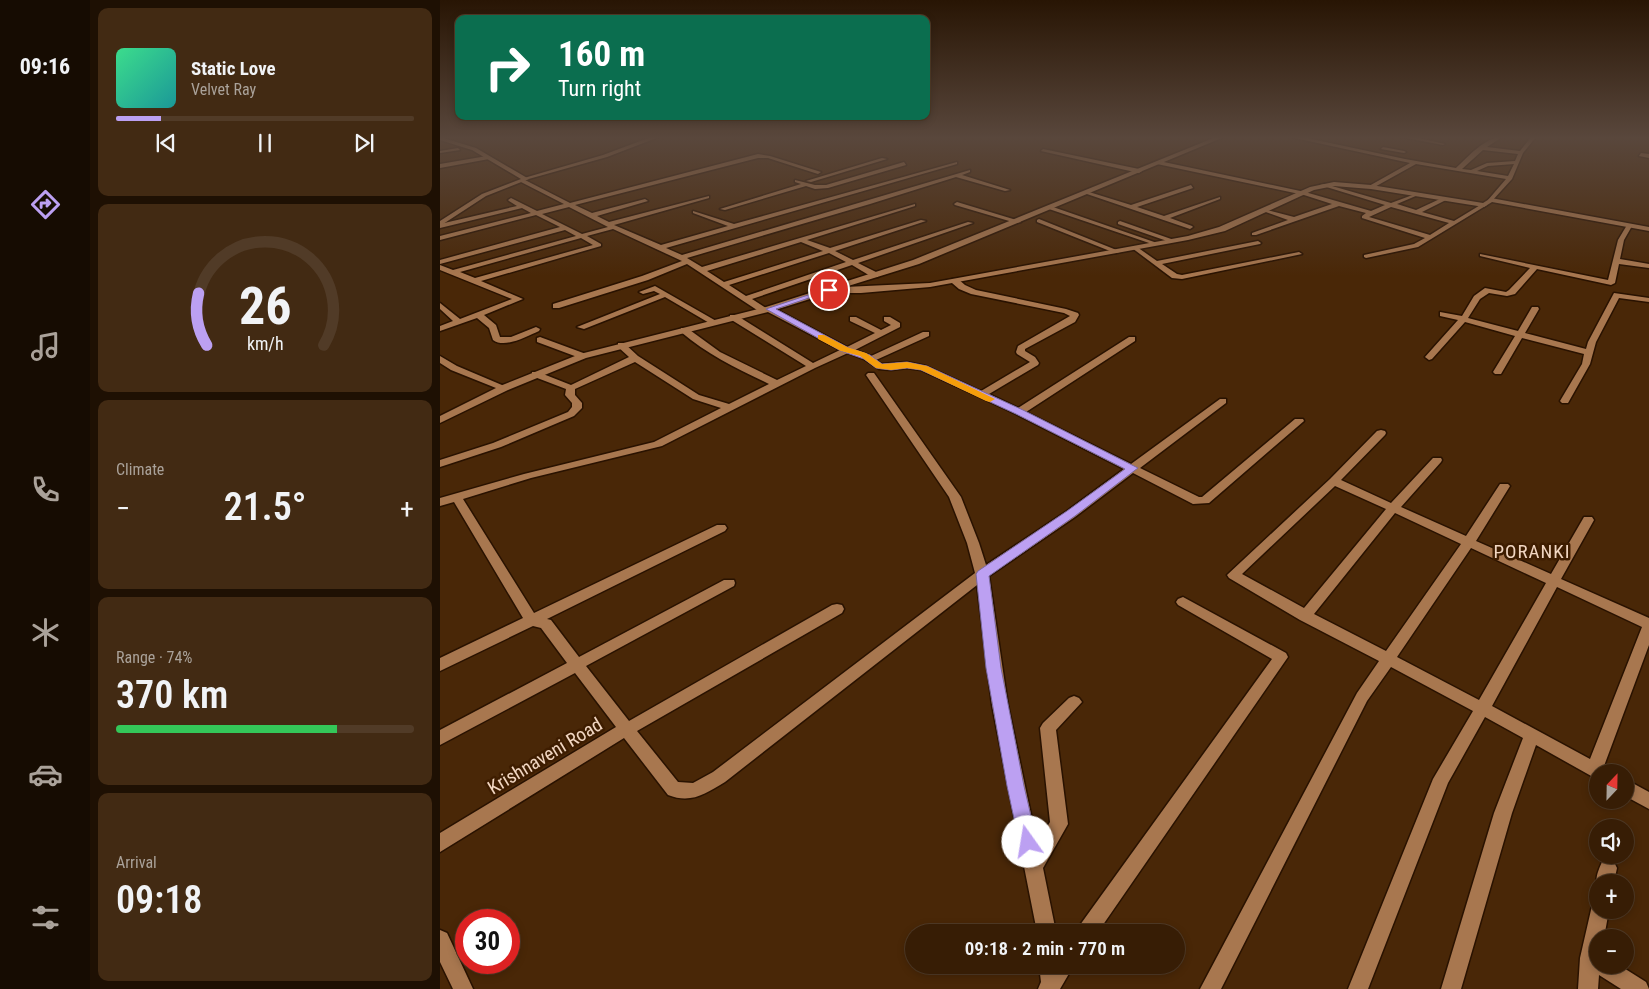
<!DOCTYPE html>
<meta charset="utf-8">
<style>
body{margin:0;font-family:"Roboto Condensed",sans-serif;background:#422a13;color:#f1f3f6;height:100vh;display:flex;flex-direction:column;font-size:19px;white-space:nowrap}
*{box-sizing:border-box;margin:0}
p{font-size:16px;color:#aaa29a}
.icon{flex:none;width:28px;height:28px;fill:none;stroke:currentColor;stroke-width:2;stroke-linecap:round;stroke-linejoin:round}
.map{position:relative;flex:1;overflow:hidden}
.sheet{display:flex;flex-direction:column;gap:8px;padding:8px;background:#1e1003;width:350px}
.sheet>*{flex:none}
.top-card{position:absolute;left:15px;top:15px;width:475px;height:105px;border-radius:10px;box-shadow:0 2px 8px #0003,0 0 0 1px #513b27;background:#0b6e4f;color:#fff;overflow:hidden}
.needle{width:32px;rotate:22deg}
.fabs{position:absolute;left:1149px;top:764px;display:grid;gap:10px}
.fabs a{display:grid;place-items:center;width:45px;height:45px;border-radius:50%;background:#371d05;box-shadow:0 2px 8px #0003,0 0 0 1px #513b27;font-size:25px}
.speed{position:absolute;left:15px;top:909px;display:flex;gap:10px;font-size:25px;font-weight:700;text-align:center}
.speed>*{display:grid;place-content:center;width:65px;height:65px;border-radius:50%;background:#371d05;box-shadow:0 2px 8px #0003,0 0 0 1px #513b27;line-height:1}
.speed .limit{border:8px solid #d22;background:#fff;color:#111}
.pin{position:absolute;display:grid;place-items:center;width:42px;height:42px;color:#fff;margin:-21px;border:2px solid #fff;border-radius:50%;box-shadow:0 1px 5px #0007}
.me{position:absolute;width:55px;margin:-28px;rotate:347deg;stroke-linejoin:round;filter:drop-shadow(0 0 4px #0008)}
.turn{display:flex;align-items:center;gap:18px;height:105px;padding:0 20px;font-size:22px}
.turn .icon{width:65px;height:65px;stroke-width:2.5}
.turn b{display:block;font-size:35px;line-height:42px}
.big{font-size:38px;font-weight:600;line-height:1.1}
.sheet .widget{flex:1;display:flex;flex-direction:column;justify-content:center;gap:8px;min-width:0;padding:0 18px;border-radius:10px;background:#422a13}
.sheet .dial{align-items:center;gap:0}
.dial svg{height:130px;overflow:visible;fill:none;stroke:#513b27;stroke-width:7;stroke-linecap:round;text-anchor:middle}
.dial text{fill:#f1f3f6;stroke:none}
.song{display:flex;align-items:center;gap:15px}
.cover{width:60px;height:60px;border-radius:8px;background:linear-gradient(135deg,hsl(150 70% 55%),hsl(180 70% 35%))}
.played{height:5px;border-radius:2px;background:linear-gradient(90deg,#bca0f2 15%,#513b27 15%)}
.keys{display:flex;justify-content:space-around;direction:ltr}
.heat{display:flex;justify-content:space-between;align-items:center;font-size:28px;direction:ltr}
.charge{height:8px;border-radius:4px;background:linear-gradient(90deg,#34c759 74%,#513b27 0)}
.trip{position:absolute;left:465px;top:924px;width:280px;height:50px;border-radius:25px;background:#371d05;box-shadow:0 2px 8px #0003,0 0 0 1px #513b27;font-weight:600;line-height:50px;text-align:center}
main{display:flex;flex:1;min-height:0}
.tab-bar{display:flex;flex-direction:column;width:90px;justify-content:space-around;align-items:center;background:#160c02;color:#aaa29a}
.tab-bar .icon{width:35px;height:35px}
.tab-bar .active{color:#bca0f2}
.tab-bar b{font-size:22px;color:#f1f3f6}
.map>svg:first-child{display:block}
</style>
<main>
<nav class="tab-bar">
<b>09:16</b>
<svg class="icon active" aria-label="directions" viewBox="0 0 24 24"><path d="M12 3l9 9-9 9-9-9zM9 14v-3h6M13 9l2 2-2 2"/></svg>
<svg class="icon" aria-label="music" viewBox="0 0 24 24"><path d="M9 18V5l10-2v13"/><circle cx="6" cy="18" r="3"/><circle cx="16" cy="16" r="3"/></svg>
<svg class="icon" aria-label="phone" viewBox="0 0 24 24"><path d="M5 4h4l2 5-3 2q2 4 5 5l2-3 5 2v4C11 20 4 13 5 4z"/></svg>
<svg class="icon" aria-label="climate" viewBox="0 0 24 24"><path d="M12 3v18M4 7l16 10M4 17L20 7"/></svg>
<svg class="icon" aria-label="car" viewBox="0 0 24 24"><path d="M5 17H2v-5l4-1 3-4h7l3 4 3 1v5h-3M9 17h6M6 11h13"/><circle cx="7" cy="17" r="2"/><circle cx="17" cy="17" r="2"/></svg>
<svg class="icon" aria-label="filters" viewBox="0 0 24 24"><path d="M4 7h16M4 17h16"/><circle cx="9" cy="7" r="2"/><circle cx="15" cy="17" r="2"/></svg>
</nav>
<section class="sheet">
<div class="widget">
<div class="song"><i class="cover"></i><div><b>Static Love</b><p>Velvet Ray</p></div></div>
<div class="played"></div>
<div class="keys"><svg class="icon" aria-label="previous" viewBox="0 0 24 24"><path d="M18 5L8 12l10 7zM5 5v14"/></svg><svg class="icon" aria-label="pause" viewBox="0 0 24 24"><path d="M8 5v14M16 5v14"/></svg><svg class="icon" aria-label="next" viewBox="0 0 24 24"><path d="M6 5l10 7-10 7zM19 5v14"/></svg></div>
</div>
<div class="widget dial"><svg viewBox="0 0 100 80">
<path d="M14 69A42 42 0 1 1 86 69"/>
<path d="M14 69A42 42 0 0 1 9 37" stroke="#bca0f2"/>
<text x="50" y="56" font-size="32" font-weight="700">26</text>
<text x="50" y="72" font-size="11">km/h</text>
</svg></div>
<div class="widget"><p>Climate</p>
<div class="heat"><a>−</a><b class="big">21.5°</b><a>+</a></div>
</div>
<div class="widget"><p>Range · 74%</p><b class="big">370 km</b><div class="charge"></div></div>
<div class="widget"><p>Arrival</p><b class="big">09:18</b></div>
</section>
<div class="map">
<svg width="1209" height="989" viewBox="0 0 1209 989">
<rect width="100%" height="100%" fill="#492707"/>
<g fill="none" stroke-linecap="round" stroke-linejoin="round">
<g stroke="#291200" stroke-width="3">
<path id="street" d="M211,137H219L167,157L85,180L130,203L318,154L330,156L381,172L378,174L328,158H318L135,205L152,213L205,199L208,201L157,216L169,222L269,196V198L174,225L221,245L288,226L253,213V211L294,224L517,162V164L226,248L242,255L530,170V172L522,175L570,190L565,191L516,177L430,204L247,258L262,267L475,204V206L367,240L390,248L481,220L486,221L395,251L413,260L528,222L533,223L418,263L438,273V277H432L412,265L312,299L326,308L332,307L407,347L435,333L410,321V317H416L441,330L451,325L444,321V317H450L460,323V327L415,350L431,356L483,332H489V336L436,360L441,364L467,362L486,366L541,391L590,362L577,354L576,352L578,346L630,316L624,313L531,294L519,289L512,283V279H518L525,285L536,290L626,309L638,313L639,315L635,322L585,349V351L595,357L599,363L598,365L549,394L578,408L689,337H695V341L586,412L691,464L780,399H786V403L700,468L759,497H762L855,419H863L864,421L769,503L753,504L693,473L635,517L549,576L568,705L597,843L610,822L600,728L603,723L629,698L634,696L639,698L642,702L616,730L628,824L603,868L616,932H597L552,705L537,585L285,782C265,794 251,804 228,795L184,738L0,852V833L176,727L135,673L0,745V730L127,663L101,628L93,626L0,671V658L83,618L14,502L0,506V498L84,474L214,442L281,408L253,399L195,362L135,389V395L142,403V408L134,416L61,447L0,467V460L53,443L128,412L132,407V403L125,395L126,389L92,376V372H98L131,385L189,357L178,347V343H184L198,356L259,395L289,404L329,384C298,369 268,355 241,332V328H247L280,352L337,380L366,366L290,319V315H296L373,363L400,350L326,311L320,312L247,264L208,280L119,308H113V304L202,276L242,261L173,229L147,236L161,244V246L41,281L83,299L44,315L56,325L60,337H71L96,327L100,329L99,331C87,336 65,349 53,340L49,328L37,318L0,331V326L13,321L0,309V303L20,319L72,299L0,270V265L13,270L136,236L125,230L0,264V260L120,227L96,215L0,240V236L91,213L82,208L0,228V224L77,206L69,201L68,200L71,198L97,211L124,204L79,181L84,180V178L163,155ZM129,207L168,227L142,234L102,214ZM141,238L153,245L35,278L20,272ZM361,242L383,251L284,282L267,271ZM389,253L406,262L306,296L289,285ZM408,353L424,359L439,369L451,370L467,368L481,370L576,414L684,469L627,511L546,565L539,543L521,497L434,373H428L426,375L509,497L527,543L535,573L273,772L253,783L238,782L197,731L402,613L404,609L402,605L397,604L392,605L189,721L146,666L294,586L295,583L294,580H284L139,657L111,620L107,619L285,531L287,528L285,525H277L94,613L23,499L91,478L222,446L375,368Z
M850,137H862L965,159L1016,168C1028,157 1045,137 1062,137L1047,147L1080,151L1091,137H1096L1083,153L1072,179L1051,202L1048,200L1066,179L976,164L931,189L929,186L970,163ZM1043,150L1078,154L1075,161L1047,163L1031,170L1022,169ZM1074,164L1068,176L1037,171L1048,166Z
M961,137H974L1005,144L1003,145Z
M943,147L964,151L966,152L964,153L941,149Z
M18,148L20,150L0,153V151Z
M603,149L699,169L702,171L699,173L601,151Z
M1201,153L1209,154V158L1199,156Z
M47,156L49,159L0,168V164Z
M442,158L447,159L371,182L366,181Z
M719,161L865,192L931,211L945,205L880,185L885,184L951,203L978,193V195L957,204L976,210L1002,198H1006V200L982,212L1014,221L1042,204L1047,205L978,247L926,258L924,257V255L974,244L985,238L922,218V216L926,213L899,206L816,235H812V233L848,220L823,211V209L854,217L892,204L864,195L717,164ZM951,207L1009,223L990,235L929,217Z
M464,162L466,165L388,188L375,189L366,186L285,210L280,209L361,184L355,182V180L375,185H386Z
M751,185L753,188L697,207L724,216L780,197V199L730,218L752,226L753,227L750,229L644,193L649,192L691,205Z
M517,202L580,221L581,222L576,223L515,205L514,204Z
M609,207H613L720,244L715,245L609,209Z
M599,219L679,251L680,252L675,253L597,222V220Z
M680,221L734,240L735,241L730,242L678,224V222Z
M1187,225L1192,226L1184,240L1180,259L1209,264V268L1179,264L1175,283L1171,285L1097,269L1075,294L1067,296L1049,293L1040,299L1028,318L1078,331L1092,307H1098L1099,309L1085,333L1146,349L1148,342L1174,293L1209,298V302L1179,298L1156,342L1150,364L1128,403H1122L1120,401L1142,364L1144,354L1082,338L1061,374H1055L1053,372L1075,336L1025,322L992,359L989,360L985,357L1018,320L1000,316V312L1022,316L1034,296L1045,288L1066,292L1069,290L1090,268L1040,256V254L1168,280L1178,240Z
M818,241L821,243L820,244L722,264L737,274L742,275L859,252L862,254L742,279L732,278L692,248L697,247L717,261Z
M215,286L278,322L271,324L225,297L144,329L137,327L220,294L214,291L203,294L199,292Z
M100,337L146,354L147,356L143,359L140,358L97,342V338Z
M0,356L17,366L69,388L67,390H61L11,370L0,363Z
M941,430L945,431L946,433L945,435L901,480L951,503L993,458H1001L1002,460L1001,462L961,507L1026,536L1060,484H1068L1070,486L1036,541L1111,574L1144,517H1152L1154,520L1121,579L1209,618V645L1164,766L1167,772H1158V779L1153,777L1096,745L1072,813L1021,989H1001L1054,813L1083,738L1045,717L1008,783L928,989H908L993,779L1033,711L951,667L927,701L781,989H760L917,693L939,661L860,620L789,578L787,575L890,479L937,431ZM895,486L946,509L864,608L802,574ZM955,513L1021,544L946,651L874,614ZM1031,548L1106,583L1039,700L957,657ZM1117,587L1202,627L1150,759L1052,706Z
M743,597L846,653L848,657L658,932H638L640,925L832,659L738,605L736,602L738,599Z
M1185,779L1209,792V809L1185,796Z
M1168,859L1174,862L1177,868L1174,882H1158V886C1154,879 1159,869 1162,862Z
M1158,902V910H1169L1164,938H1158V965H1179L1206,982L1209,989H1181L1159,975L1158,989H1138L1140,958L1151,910L1153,903Z
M0,930L7,933L33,989H13L0,962Z
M599,965H634L620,989H598L601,982Z"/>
</g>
<g stroke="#291200" stroke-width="3">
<path id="secondary" d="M0,137L36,148L89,179L46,196L0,226V221L42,194L81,179L32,150L0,140Z
M776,137H784L479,264L405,287L490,283L748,236L779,227L870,187L894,182L931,185L1043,203L1051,198L1209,227V231L1052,202L1044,207L931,189L894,186L874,190L785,231L748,240L490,287L421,293H389L332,311L146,358L68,390L0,423V416L60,386L140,354L326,307L473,260Z"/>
</g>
<use href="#street" fill="#a8774f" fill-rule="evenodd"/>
<use href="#secondary" fill="#a8774f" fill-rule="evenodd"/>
</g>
<linearGradient id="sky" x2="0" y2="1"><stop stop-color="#281504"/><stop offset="0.5" stop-color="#59473c"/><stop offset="1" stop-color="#59473c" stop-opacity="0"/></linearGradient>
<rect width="1209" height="276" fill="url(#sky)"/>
<path fill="#bca0f2" stroke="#7a689d" d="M386,289L393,290L336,309L407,347L430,355L442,364L467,362L487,366L583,410L698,468L635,516L549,576L561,668L584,786L597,842L595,849L588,851L582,849L579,842L567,786L546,668L536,574L538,571L627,511L685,469L576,414L481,370L467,368L451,370L436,368L424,359L401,351L326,309Z"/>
<path fill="#f59e0b" d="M378,335H384L407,347L426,353L442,364L467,362L487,366L555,399L550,402L546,401L481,370L467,368L451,370L436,368L420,356L401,351L378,339Z"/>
<g text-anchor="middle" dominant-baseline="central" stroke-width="5" stroke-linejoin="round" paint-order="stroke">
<g font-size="19" letter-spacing="1" fill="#f1d6c1" stroke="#3e1d00">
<text x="1092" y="551">PORANKI</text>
</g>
<g font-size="19" fill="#f1d6c1" stroke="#3e1d00">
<text transform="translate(105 756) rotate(-31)">Krishnaveni Road</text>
</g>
</g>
</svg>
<div class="fabs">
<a><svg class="needle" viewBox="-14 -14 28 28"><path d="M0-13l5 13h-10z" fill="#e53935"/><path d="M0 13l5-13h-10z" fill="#aaa29a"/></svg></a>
<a><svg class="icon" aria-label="sound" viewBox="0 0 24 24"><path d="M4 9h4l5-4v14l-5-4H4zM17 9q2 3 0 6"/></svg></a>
<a>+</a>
<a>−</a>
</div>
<div class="speed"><div class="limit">30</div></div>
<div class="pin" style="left:389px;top:290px;background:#d93025"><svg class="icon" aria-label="arrive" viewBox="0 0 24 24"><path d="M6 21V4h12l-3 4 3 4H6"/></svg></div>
<svg class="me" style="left:588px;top:842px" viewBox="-20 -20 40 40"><circle r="19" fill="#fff"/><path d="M0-13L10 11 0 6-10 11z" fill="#bca0f2"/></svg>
<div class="trip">09:18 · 2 min · 770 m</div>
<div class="top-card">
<div class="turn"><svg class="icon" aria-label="right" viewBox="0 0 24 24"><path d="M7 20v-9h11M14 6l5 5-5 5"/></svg><div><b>160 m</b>Turn right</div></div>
</div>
</div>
</main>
